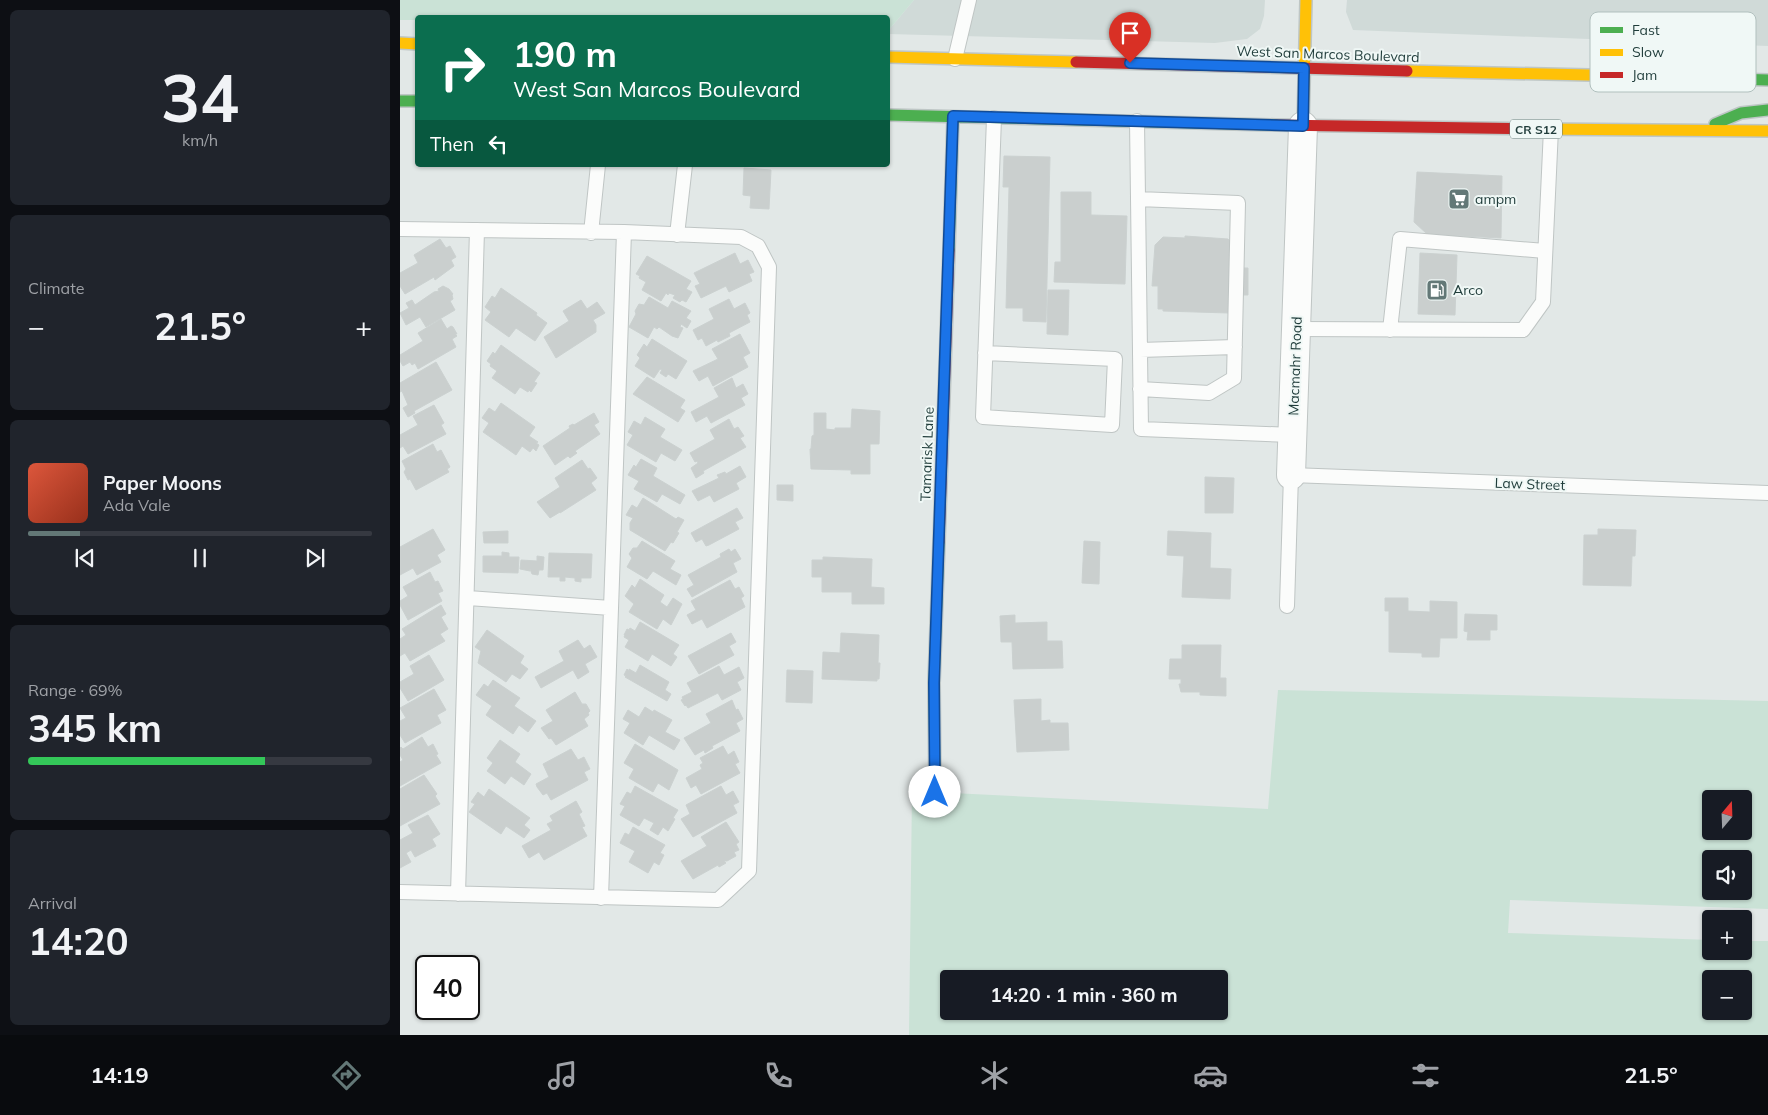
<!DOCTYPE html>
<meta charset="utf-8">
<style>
body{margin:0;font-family:Mulish,sans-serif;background:#20242c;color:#f1f3f6;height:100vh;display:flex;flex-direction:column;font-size:19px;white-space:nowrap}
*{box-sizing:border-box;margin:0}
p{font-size:16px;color:#9ea1a6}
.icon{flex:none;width:28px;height:28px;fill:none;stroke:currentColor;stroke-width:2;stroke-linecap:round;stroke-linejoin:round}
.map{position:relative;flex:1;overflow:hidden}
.sheet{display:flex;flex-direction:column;gap:10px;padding:10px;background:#0d0f14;width:400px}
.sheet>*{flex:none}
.guide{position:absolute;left:15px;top:15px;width:475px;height:152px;border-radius:5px;box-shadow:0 1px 4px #0004;background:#0b6e4f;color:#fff;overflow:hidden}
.needle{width:32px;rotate:19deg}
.buttons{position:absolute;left:1302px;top:790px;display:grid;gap:10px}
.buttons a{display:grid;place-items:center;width:50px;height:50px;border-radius:5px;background:#171b24;box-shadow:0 1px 4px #0004;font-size:25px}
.speed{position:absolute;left:15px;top:955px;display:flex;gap:10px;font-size:25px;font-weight:700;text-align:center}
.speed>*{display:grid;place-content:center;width:65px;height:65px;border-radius:50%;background:#171b24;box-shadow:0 1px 4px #0004;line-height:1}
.speed .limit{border:2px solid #111;border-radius:8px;background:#fff;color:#111}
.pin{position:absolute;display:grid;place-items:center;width:42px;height:42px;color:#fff;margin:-51px -21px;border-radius:50% 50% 50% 0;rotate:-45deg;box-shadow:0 0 5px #0007}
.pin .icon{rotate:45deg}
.me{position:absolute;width:55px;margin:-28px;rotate:0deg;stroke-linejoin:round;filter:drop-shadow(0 0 4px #0008)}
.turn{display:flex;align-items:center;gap:18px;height:105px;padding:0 15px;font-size:22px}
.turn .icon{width:65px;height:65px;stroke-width:2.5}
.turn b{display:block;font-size:35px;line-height:42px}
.then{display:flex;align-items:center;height:48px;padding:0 15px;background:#0003;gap:10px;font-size:19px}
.big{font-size:38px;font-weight:700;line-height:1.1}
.sheet .tile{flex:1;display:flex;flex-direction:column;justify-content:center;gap:8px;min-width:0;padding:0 18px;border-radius:8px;background:#20242c}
.sheet .dial{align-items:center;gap:0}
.dial b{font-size:65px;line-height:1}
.song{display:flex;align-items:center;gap:15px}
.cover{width:60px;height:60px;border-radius:8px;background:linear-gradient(135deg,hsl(10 70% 55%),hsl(10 70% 35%))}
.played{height:5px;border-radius:2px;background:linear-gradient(90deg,#637877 15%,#363941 15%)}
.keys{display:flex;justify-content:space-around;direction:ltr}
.heat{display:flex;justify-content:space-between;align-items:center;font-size:28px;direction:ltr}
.charge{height:8px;border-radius:4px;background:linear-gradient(90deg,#34c759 69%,#363941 0)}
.trip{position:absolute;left:540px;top:970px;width:288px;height:50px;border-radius:5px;background:#171b24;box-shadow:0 1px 4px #0004;font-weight:700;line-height:50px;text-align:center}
.tabs{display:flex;height:80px;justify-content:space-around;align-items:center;background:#090b0e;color:#9ea1a6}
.tabs .icon{width:35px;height:35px}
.tabs .active{color:#637877}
.tabs b{font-size:22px;color:#f1f3f6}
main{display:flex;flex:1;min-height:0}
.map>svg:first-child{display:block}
</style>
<main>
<section class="sheet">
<div class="tile dial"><b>34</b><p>km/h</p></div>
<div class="tile"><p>Climate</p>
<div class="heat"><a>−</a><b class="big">21.5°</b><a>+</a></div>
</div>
<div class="tile">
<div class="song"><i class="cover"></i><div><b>Paper Moons</b><p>Ada Vale</p></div></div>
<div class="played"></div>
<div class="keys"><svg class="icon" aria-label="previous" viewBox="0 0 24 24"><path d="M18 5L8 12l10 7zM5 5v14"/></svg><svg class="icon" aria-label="pause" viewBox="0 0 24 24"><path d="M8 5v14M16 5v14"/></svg><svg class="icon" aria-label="next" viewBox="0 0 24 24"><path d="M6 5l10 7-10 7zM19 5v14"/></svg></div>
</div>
<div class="tile"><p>Range · 69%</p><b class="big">345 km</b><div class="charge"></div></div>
<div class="tile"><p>Arrival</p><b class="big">14:20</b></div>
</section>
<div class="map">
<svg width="1368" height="1035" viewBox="0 0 1368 1035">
<rect width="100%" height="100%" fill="#e2e8e7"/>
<path fill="#d0dad8" d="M514,0H865L864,16L860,29L847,39L815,43L488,34V31Z
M947,0H1368V46L953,30L946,12Z"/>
<path fill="#cae2d6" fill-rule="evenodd" d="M0,0H514L488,31V18H18L17,20H0Z
M878,690L1368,701V909L1110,900L1108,933L1311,940V951H1344V941H1368V1035H509L512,791L868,809ZM1311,799H1344V831H1311ZM1311,859H1344V891H1311ZM549,979H819V1011H549ZM1311,979H1344V1011H1311Z"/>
<path fill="#cacfce" stroke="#cbd1d0" d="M604,156L650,157L646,322L623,321V308H606L609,187H603Z
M344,168L371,170L369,209L350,208L351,196L343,195Z
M1017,172L1102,176L1101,238L1027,234L1014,222Z
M661,192H691V215L727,216L725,284L654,282L655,262H661Z
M785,236L828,239L836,247V268H848V295H830L829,313L763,311V309H758V286H752L755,245L763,237L785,238Z
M40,239L46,248L50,246L56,257L51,260L54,266L35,280L34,277L5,294L0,286V273L18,263L14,255Z
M335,253L340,264L348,260L354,272L349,274L352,281L329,292L326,286L301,298L295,286L300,284L294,273Z
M1020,253L1057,255L1055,315L1018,314Z
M247,256L291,281L286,289L292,292L286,302L282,300L280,302L273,298L275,295L269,293L268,295L266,293L261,301L242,290L246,282L239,278L240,276L236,274Z
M43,286L49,289L53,294L52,295L53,299L50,301L55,310L26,327L20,317L6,325L0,313L9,308L6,303L12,300L15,305L34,292L39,291L38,289Z
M101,288L137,313L136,315L147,323L135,341L116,328L109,337L85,320L91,312L85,307L92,296L95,298Z
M648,290H669L668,335L647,334Z
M249,297L268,308L272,301L291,311L286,318L291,321L287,328L281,324L280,327L283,328L278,338L272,336L259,327L257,329L254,327L248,338L229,327L236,314L235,311L239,304L244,305Z
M329,299L334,309L345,303L350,313L347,315L350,322L329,333L330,336L318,342L317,340L306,346L302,338L298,340L293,330L314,319L309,309Z
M181,300L187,309L197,302L205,313L193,320L196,325V332L156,358L144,337L169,321L163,311Z
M41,319L47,329L51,326L53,327L57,334H55L57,336L52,339L56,347L18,369L15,363L12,365L10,362L3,366L0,361V355L23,341L18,333Z
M340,334L350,353L343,357L348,367L313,386L308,376L299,381L293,371L318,359L312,349Z
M252,339L287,361L276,379L268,374L266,377L260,373L262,370L260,369L254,378L235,366L240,358L237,355L244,344L247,347Z
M101,345L140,373L134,382L137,383L131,392L129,390L128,392L120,387L115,394L92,378L97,371L90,366L91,364L87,361L93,352L95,354Z
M36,362L52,390L14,411L15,413L8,417L3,408L8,405L2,391L0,392V383Z
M247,377L285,400L280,408L285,411L278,422L233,394Z
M332,378L336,388L343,384L348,394L341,398L345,405L311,423L307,416L296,422L291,412L319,397L314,388Z
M101,403L135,427L129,436L138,442L136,443L139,445L136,451L133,448L130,452L122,446L116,455L83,432L89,423L82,418L89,408L95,412Z
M34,405L44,423L41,425L46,434L8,454L3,446L0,448V435L18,425L13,416Z
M452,409L480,411L479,444H470V474H451V470L411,469L410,449H411L412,436L414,435V413H426V429L435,430V428H451Z
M194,413L199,422L194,425L200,434L175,451L177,453L170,458L168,456L155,465L143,446L170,428L169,426L173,424L174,425Z
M245,417L265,429L260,437L282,450L275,461L261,453L256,462L227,445L233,435L228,432L234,421L241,425Z
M329,419L334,429L338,427L344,436L340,438L346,447L303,471L304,473L296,478L291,468L298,463L297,461L295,462L290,453L315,439L310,430Z
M33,444L37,452L41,450L50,467L47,469L49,472L16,490L10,479L8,480L4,472L6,469L2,461Z
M241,459L257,468L253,476L285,495L280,504L262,494L257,502L234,489L239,481L228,475L234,465L236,467Z
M182,460L188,469L190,468L197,478L191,483L196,490L160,513V512L150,518L137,502L160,487L155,478Z
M340,466L346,477L336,483L339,489L314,502L310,495L298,501L292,491L319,478L317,475L325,472L326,474Z
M805,477L834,478L833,513H805Z
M377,485H393V501L377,500Z
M243,498L276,519L278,517L284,520L277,532L279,533L273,543L271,542L265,551L230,530V523L233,518L226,515L232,505L237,508Z
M337,508L343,518L335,522L339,529L309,545L306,546L302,539L296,542L291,533Z
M33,529L45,550L37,555L41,562L17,575L13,568L0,575V547Z
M1198,529L1236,530L1235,556H1232L1231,586L1183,585L1184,535H1198Z
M108,531V543H84L83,532Z
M768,531L811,533L810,568L831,569L830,599L782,597L784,556L767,555Z
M242,541L275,561L270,569L281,575L276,585L253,571L247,579L227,567L232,558L229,554L233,548H237Z
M684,541L700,542L699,584L682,583Z
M329,549L331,552L335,549L341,559L333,563L337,572L292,597L287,589L294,585L288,575L321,557L320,554Z
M102,552L109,553V557H119L118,573L83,572V556H102Z
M149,553L192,554L191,578H181V582L175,581V578L165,577V581H160V577H148Z
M137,556L144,557L143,570H139L138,575L132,574L130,569V571L120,569L121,560L137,561Z
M423,557L472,559L471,587L484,588V604H452V592H422V577H412V560H423Z
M30,572L35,582L38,581L43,591L38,593L42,601L8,620L0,605V601L8,596L3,587Z
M240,579L264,595L260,602L267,607L273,598L282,604L271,625L263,619L257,629L229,612L234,604L225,596L232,585L235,588Z
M330,580L335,589L339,587L344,596L341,598L345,607L307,628L302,619L292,624L287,615L296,610L291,601Z
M985,598H1008V611L1030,612V601L1057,602V638H1040L1039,657H1022V653L989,652V611H985Z
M41,605L46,614L41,617L48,629L40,634L45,641L10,661L5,653L0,656V639L6,635L2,629Z
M1065,614L1097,615V630H1090V640H1067L1068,632L1064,631Z
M615,615V623L647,622V641H662L663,668L613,669L612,642H601L600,616Z
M240,622L279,645L273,654L277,657L271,666L252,654L248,661L225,647L229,640L224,637L225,635H224L227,629L229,630L230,628L235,631Z
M87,630L124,656L120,663L128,669L120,679L112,674L106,682L78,663L81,651L75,647Z
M331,633L336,642L329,646L334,655L299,674L288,656Z
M441,633L479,635L478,663H480L479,679H477V681L422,679L423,652L440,653Z
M178,640L184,649L190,645L197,657L185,664L189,672L178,679L173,670L141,688L135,677L164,661L159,651Z
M782,645H821L820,678H826V696L800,695V692H781L779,684H781V679H769L770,659H782Z
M29,655L44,680L8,701L0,688V682L14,674L10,666Z
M240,665L269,682L265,690L271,694L267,701L225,677L226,676L224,675L227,669L229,671V669L236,673Z
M319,666L324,675L339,667L344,678L337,682L341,690L322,700L318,693L288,708L286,705L285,706L281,700L283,699L282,697L292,692L287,683Z
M387,670L413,671L412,703L386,702Z
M93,680L120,698L114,706L136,721L128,732L119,725L113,734L86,715L92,706L76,695L84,684L88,687Z
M34,689L46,710L37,715L41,723L5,743L0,735V721L6,718L0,708Z
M175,692L182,704H186L190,711L188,713L189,715L184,719L188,726L156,745L151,738L149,739L141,728L153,721L146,710Z
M641,699V721L650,720V723H668L669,750L617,752L614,700Z
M332,700L336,710L338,709L343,719L336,723L340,731L312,746L313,748L305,753L304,750L295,755L284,738L311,723L306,714Z
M245,707L253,712L254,710L272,720L265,732L280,740L274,750L249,735L243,745L224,733L230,723L223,719L228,710L239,717Z
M22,737L28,747L33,744L38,754L36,755L41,763L0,786V762L3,760L0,755V748L1,747L3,749Z
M100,740L120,754L115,762L131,774L124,785L111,776L105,784L87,771L93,763L87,758Z
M235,744L278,770L269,790L258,783L253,792L229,778L234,769L224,763Z
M323,746L328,755L334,751L339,762L335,764L340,773L301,794L296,785L291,788L286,778L302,769L300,765L303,763L300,758Z
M171,749L178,760L184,757L190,769L184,772L188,780L151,800L147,793L143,795L137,787L136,784L149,777L143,764Z
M24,775L37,794L35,796L40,804L0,826V789Z
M235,786L278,810L273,818L275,819L268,831L263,827L258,835L250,830L254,823L244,818L239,826L220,815L225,806L220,804L227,792L231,794Z
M321,786L326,795L333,791L339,802L333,805L337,813L293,837L281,819L290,814L286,805Z
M89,789L130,818L124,825L130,830L124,838L106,826L101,834L69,812L75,804L71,802L78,792L84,797Z
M176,801L182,812L179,814L185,826L182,827L187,836L144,860L139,852L129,858L122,846L151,830L147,824L153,821L150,816Z
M28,815L40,834L32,839L36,846L15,857L11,850L6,853L11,862L0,868V840L13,833L8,825Z
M326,822L339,842L336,844L339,850L334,852L336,856L327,861H324L326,863L319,867L318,865L293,879L281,861L307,846L301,837Z
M233,827L265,845L260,853L264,855L259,865L254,862L248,873L229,862L235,851L220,843L225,833L229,835Z"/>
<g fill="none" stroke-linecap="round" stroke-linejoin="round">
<g stroke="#bfc5c4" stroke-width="16">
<path id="lane" d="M555,59L569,0
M737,121L741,429L892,435
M738,199L838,203L834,378L809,393L740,389
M0,229L224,232L341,237L358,246L369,267L349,871L318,900L0,892
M191,233L198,165
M277,235L285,165
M896,329L1123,330L1143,302L1151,129
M990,330L1000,239L1145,251
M740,350L835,347
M585,353L715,359L712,425L583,417L594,118
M68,598L211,608
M887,606L891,475L1368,493
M58,894L77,230
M201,898L224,232"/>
</g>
<g stroke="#bfc5c4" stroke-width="30">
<path id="street" d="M891,475L903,126"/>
</g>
<g stroke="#bec6c5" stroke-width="14">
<path id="fast" d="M1233,76L1368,80
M0,101H18
M488,115L876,125
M1315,124L1341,113L1368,110
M549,250L553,117
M535,792L534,683L539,542"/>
</g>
<g stroke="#bec6c5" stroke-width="14">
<path id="slow" d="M0,43L18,44
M488,57L676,62
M1007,71L1233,76
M903,126L906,0
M1140,129L1368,131"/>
</g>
<g stroke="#bec6c5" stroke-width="14">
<path id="jam" d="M676,62L1007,71
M876,125L1140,129
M539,542L549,250"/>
</g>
<use href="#lane" stroke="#fbfcfb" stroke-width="14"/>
<use href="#street" stroke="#fbfcfb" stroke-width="28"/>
<use href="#fast" stroke="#4caf50" stroke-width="11"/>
<use href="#slow" stroke="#ffc107" stroke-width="11"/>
<use href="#jam" stroke="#c62828" stroke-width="11"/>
</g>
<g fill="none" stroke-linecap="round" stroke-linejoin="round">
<g stroke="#114b97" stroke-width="12">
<path id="route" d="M535,792L534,683L553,116L903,126L904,68L730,63"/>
</g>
<use href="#route" stroke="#1a73e8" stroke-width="9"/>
</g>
<defs>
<g id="supermarket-square" transform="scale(1.125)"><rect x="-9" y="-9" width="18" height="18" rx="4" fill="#637877" stroke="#f0f8f6"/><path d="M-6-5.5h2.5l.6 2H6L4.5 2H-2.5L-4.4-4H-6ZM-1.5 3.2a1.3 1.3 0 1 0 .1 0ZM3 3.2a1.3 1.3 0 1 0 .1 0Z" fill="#fff"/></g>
<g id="fuel-square" transform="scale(1.125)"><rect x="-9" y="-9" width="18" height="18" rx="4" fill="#637877" stroke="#f0f8f6"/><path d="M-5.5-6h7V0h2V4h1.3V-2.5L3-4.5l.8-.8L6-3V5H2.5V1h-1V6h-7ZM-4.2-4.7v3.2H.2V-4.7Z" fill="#fff"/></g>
</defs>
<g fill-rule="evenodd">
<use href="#supermarket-square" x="1059" y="199"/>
<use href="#fuel-square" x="1037" y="290"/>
</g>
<g text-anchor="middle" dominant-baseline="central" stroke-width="4" stroke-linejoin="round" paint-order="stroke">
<rect fill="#f0f8f6" stroke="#5e7472" stroke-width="1" x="1110" y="119.5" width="52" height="19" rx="4"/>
<g font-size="12" font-weight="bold" fill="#1f3c3a">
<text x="1136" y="129">CR S12</text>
</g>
<g font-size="14" fill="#1f3c3a" stroke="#f0f8f6">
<text transform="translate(928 54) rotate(2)">West San Marcos Boulevard</text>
<text transform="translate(895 366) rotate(-88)">Macmahr Road</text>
<text transform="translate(527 454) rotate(-88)">Tamarisk Lane</text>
<text transform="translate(1130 484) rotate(2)">Law Street</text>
</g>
<g font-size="14" fill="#1f3c3a" stroke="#f0f8f6" text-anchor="start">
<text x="1075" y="199">ampm</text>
<text x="1053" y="290">Arco</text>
</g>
</g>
<rect x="1190" y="12" width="166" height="80" rx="8" fill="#f0f8f6" stroke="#b1c0be" stroke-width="1"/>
<rect x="1200" y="27" width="23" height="6" fill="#4caf50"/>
<rect x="1200" y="49" width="23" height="7" fill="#ffc107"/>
<rect x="1200" y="72" width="23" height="6" fill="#c62828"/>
<g font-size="14" fill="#1f3c3a">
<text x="1232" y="35">Fast</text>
<text x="1232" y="57">Slow</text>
<text x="1232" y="80">Jam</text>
</g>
</svg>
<div class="buttons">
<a><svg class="needle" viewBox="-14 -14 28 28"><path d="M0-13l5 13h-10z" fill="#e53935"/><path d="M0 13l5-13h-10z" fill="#9ea1a6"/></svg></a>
<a><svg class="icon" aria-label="sound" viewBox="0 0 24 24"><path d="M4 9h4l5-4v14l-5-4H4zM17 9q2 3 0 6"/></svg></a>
<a>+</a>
<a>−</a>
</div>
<div class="speed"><div class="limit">40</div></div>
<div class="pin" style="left:730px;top:63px;background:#d93025"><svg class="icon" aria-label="arrive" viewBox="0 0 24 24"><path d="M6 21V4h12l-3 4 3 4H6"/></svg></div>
<svg class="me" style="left:535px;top:792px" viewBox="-20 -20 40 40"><circle r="19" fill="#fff"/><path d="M0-13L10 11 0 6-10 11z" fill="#1a73e8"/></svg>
<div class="trip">14:20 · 1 min · 360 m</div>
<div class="guide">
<div class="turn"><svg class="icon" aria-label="right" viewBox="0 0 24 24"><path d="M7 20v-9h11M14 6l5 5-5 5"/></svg><div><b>190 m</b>West San Marcos Boulevard</div></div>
<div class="then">Then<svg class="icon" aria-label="left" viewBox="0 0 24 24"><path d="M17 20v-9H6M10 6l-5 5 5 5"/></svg></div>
</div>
</div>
</main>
<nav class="tabs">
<b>14:19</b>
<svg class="icon active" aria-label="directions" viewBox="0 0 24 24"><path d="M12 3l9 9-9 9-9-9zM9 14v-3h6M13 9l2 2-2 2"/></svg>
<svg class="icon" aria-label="music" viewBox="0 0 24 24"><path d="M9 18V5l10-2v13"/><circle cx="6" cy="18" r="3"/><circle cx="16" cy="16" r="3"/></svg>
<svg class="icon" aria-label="phone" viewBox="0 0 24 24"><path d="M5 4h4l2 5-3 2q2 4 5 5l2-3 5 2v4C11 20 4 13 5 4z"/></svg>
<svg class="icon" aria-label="climate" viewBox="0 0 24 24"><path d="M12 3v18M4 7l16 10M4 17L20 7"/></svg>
<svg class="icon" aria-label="car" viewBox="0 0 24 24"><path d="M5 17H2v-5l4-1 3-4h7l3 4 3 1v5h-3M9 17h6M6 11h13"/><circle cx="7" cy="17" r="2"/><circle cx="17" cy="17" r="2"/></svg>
<svg class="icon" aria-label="filters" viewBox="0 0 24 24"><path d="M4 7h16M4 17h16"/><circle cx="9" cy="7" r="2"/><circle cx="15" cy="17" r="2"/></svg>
<b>21.5°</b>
</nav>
